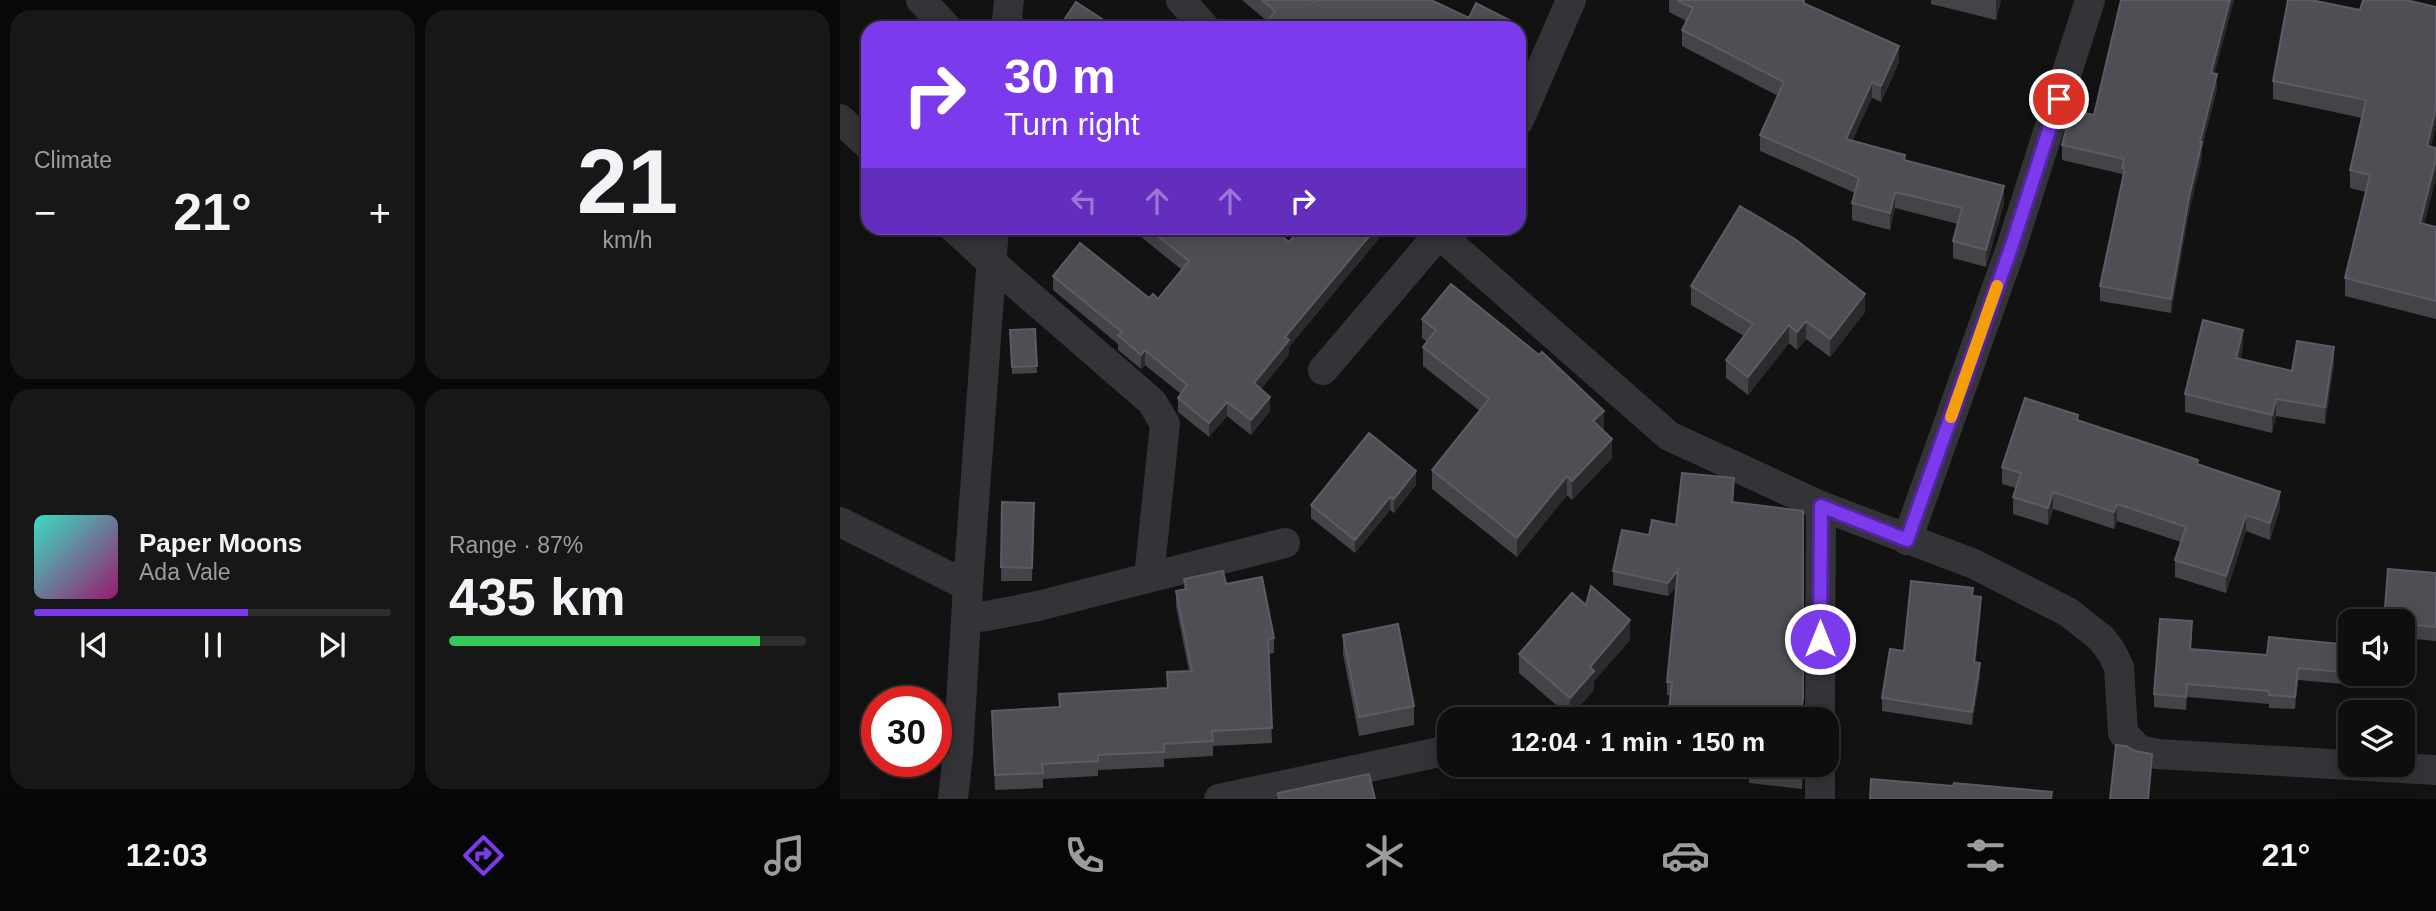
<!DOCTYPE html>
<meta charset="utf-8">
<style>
body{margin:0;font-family:Arial,sans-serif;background:#171717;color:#f1f3f6;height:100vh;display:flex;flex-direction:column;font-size:26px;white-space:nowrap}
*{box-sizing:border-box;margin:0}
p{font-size:23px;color:#9b9c9e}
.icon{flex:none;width:38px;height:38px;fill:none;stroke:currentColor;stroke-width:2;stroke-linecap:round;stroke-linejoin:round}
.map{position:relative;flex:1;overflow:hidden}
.details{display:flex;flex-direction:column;gap:10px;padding:10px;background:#080808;width:840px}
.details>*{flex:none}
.top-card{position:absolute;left:21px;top:21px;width:665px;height:214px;border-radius:21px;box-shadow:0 4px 18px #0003,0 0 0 2px #2e2e2e;background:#7c3aed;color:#fff;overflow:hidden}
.controls{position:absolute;left:1498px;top:609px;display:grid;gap:14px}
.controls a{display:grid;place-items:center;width:77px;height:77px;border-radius:14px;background:#0e0e0e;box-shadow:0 4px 18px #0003,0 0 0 2px #2e2e2e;font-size:35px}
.speed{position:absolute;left:21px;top:686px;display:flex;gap:14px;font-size:35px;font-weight:700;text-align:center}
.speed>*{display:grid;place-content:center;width:91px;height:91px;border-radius:50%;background:#0e0e0e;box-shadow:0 4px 18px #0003,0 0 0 2px #2e2e2e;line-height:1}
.speed .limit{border:10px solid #d22;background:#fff;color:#111}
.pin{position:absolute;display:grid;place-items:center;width:60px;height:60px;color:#fff;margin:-30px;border:4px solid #fff;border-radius:50%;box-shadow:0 2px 7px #0007}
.me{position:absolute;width:77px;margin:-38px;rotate:0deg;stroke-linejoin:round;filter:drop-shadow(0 0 5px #0008)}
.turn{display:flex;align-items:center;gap:24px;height:147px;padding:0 28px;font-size:32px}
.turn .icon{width:91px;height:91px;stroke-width:2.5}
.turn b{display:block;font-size:49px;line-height:60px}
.lanes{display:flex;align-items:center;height:66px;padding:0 28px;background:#0003;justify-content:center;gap:35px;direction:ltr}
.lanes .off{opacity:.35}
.big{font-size:52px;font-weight:600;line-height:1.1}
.details .tile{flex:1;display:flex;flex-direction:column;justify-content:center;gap:10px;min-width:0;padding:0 24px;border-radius:21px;background:#171717}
.details .dial{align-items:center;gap:0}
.dial b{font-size:91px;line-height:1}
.song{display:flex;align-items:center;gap:21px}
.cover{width:84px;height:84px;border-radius:10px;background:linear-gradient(135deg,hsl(170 70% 55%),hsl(320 70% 35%))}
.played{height:7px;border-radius:4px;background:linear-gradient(90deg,#7c3aed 60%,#2e2e2e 60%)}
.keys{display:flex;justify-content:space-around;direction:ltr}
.heat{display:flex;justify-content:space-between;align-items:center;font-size:38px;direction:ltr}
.charge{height:10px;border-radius:5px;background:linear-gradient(90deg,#34c759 87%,#2e2e2e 0)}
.details .tiles{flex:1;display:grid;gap:10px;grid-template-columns:repeat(2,1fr)}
.trip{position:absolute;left:597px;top:707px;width:402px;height:70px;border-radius:21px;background:#0e0e0e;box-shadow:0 4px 18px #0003,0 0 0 2px #2e2e2e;font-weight:600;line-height:70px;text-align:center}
.tab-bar{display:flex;height:112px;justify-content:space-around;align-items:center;background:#060606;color:#9b9c9e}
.tab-bar .icon{width:49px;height:49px}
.tab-bar .selected{color:#7c3aed}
.tab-bar b{font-size:32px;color:#f1f3f6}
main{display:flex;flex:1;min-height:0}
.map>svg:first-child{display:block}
</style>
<main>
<section class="details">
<div class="tiles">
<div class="tile"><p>Climate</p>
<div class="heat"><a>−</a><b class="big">21°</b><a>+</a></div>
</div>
<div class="tile dial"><b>21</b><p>km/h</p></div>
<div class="tile">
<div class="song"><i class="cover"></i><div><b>Paper Moons</b><p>Ada Vale</p></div></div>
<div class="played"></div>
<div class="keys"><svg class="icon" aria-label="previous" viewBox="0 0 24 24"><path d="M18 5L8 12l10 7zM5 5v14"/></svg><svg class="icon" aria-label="pause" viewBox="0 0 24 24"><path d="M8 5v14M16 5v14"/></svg><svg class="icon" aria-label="next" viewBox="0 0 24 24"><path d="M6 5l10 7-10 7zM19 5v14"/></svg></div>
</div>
<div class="tile"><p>Range · 87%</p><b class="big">435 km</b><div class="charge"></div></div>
</div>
</section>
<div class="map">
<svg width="1596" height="799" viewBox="0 0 1596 799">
<rect width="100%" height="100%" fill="#121213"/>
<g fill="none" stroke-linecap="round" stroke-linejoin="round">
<path stroke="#333338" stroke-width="30" d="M81,0L107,28
M341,0L365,28
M166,28L169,0
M0,119L28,145
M679,120L731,0
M114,228L152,263L312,402L325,424L309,577
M592,228L829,436L981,506L1134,564L1228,612L1261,638L1271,651L1279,667L1283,733L1299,750L1317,754L1596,770
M483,370L604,228
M0,522L128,586
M1067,540L1171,248L1250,0
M126,618L147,616L198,606L445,543
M980,719L981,506
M113,799L118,754L128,586L154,228
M379,799L609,750
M980,799V765"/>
</g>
<path fill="#434348" d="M402,0H470L473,2L629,18L671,28L427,21Z
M829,0H965V4L1059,62L1041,102L1032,98L1012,140L1065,160L1164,203L1146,267L1113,258V241L1118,224L1055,208L1050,230L1012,220V203L1015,193L920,151V135L938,96L842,46V30L846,21L829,12Z
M1091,0H1161L1156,20L1091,4Z
M1281,0H1394L1374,73L1377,89L1362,147V157L1349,212L1331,313L1260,301V286L1282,180V174L1222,160V145L1254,115Z
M1520,10L1591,147L1596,148V177L1584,224L1596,227V319L1505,296V278L1526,192L1510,188V170L1522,118L1433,99V81Z
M290,228H429L449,242L541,228V236L449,347V354L421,389L430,411L411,435L387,416L369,437L338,412V398L341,394L305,365L301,369L278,350V344L213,290V276L309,298L318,299L342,270Z
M851,286L1025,312L990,357L966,339L957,350L949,343L908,395L886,378V360L904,336L851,305Z
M582,319L764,430L772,458L732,500L727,495L677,557L592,489V470L640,411L583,366V347L587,342L582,338Z
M195,329L197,373L172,374L170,330Z
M1403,347L1400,359L1452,371L1494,364L1485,424L1436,416L1432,433L1345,412V394Z
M1238,420L1358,464L1440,508L1430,540L1406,531L1386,593L1335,577V560L1341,542L1277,521L1274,529L1213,509L1208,525L1173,514V497L1176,488L1162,484V467Z
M576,485L554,513L550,510L515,553L471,518V505Z
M894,492L893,502L963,712L827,695V682L837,586L828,596L773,585V571L809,535L836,525Z
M162,502L194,503L192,581H161Z
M1596,573V641L1563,638V621Z
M344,579L386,584L434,638V653L429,654L432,743L373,746V756L324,759V767L258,770V776L203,779V788L155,790L152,711L219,707V694L327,688V672L349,671L336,606V591L344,590Z
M1133,596L1141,611L1135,662L1140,677L1132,725L1042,711V698L1064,651Z
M746,605L790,640L754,681V690L730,717L679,673V654Z
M1352,634L1351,649L1427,655L1500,644L1510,638V674H1538L1537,687L1458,680L1455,709L1429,708V704L1347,697L1346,710L1314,707V694Z
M503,635L574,706V725L519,736L503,654Z
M825,765H963L962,789L909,783V778L850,772V769L825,766Z"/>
<path fill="#2b2b2e" d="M1156,0H1161L1156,20Z
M1390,0H1394L1371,87V73Z
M1059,46V62L1041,102V86Z
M1377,74V89L1362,147V157L1349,212L1331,313V299L1360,142Z
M1032,82V98L1006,155V139Z
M1596,108V126L1587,164V146Z
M1596,159V177L1580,241V223Z
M1164,186V203L1146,267V250Z
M1055,192V208L1050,230V213Z
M536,228H541V236L449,347V354L414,398V383L445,337Z
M1025,294V312L990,357V339Z
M966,321V339L957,350V332Z
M949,325V343L908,395V377Z
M1403,330V347L1396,375V358Z
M1494,347V364L1485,424V407Z
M305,350V365L301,369V355Z
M430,397V411L411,435V420Z
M1436,399V416L1432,433V415Z
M387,402V416L369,437V423Z
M764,411V430L753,440V421Z
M772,439V458L732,500V481Z
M576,471V485L554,513V499Z
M727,476V495L677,557V538Z
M1213,492V509L1208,525V508Z
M1440,492V508L1430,540V523Z
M550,497V510L515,553V540Z
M1277,504V521L1274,529V512Z
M1406,515V531L1386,593V576Z
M838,570V584L828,596V583Z
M1141,597V611L1134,676V662Z
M790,620V640L754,681V690L730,717V698L750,667Z
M1140,663V677L1132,725V712Z
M1458,668V680L1455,709V697Z
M1312,754V771L1309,799H1308Z"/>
<path fill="#4e4e54" stroke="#5b5c63" stroke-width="2" d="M422,0H470L473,2L474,0H591L629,18L636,3L671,21L668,28H422L435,11Z
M837,0H964L963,3L1059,46L1041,86L1032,82L1006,139L1065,155L1064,160L1164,186L1146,250L1113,241L1122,208L1055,192L1050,213L1012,203L1019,178L920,135L944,82L842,30L853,8Z
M1281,0H1390L1371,73L1377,74L1360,142H1362L1349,197L1331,299L1260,286L1285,168H1282L1284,159L1222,145L1231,110L1254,115Z
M1448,0H1471L1520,10L1523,0H1566L1596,7V108L1587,146L1596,148V159L1580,223L1596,227V301L1505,278L1530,175L1510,170L1526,100L1433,81Z
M236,2L276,28H219Z
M900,206L955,239L1025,294L990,339L966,321L957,332L949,325L908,377L886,360L913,324L851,286Z
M308,228H429L432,230L433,229L449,242L460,228H536L445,337L449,340L414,383L430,397L411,420L387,402L369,423L338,398L347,385L305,350L301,355L278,335L282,332L213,276L240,243L309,298L313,294L318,299L349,261Z
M611,284L699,355L702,352L764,411L753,421L772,439L732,481L727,476L677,538L592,470L649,399L583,347L596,330L582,319Z
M1363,320L1403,330L1396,358L1452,371L1457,341L1494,347L1485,407L1436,399L1432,415L1345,394Z
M195,329L197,366L172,367L170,330Z
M1185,398L1238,415L1237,420L1358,460L1357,464L1440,492L1430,523L1406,515L1386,576L1335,560L1346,527L1277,504L1274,512L1213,492L1208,508L1173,497L1181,473L1162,467Z
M529,433L576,471L554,499L550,497L515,540L471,505Z
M842,473L894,478L892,502L963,511V699L960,717L968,718V719H828L832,682H827L838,570L828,583L773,571L782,530L809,535L812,520L836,525Z
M162,502L194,503L192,568L161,567Z
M1548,569L1596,573V627L1563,624V621H1544Z
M383,571L386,584L422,577L434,638L428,639L432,728L372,731L373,741L324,744V752L258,755V761L202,764L203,773L155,775L152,711L220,707L219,694L328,688L327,672L352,671L336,591L347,589L344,579Z
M1071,581L1133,588L1132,596L1141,597L1134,662L1140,663L1132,712L1042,698L1050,649L1064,651Z
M751,586L790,620L750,667L754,671L730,698L679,654L732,593L746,605Z
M1320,619L1352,621L1350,649L1427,655L1429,637L1500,644L1501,637L1510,638V673L1458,668L1455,697L1429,695V691L1347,684L1346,697L1314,694Z
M558,624L574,706L519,717L503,635Z
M1276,745L1286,746L1295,751L1312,754L1308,799H1270Z
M909,765H962V775L909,770Z
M529,774L535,799H439L438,793Z
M1031,779L1113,786L1114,783L1212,792L1211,799H1030Z"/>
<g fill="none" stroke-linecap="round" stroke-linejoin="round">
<g stroke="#51269a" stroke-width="18">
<path id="route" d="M980,639L981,506L1067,540L1171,248L1219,99"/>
</g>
<use href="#route" stroke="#7c3aed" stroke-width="12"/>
<path stroke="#f59e0b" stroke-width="12" d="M1111,417L1157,286"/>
</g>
</svg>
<div class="controls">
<a><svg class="icon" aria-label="sound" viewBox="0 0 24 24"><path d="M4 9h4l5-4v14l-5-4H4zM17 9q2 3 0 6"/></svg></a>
<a><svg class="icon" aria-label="layers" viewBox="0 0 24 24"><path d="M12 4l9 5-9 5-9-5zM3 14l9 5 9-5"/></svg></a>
</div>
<div class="speed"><div class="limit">30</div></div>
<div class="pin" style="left:1219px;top:99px;background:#d93025"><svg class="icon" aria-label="arrive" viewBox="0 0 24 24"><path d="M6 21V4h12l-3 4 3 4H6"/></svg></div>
<svg class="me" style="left:980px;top:639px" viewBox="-20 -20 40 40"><circle r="17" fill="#7c3aed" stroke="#fff" stroke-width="3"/><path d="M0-11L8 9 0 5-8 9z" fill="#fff"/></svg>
<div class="trip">12:04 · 1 min · 150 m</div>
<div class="top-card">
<div class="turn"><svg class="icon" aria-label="right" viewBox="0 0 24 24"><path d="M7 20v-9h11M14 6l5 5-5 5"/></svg><div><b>30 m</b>Turn right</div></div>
<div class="lanes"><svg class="icon off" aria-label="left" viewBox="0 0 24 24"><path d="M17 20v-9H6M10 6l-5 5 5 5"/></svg><svg class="icon off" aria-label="ahead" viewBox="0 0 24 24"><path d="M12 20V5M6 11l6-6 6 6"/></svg><svg class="icon off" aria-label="ahead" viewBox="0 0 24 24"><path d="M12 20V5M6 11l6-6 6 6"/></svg><svg class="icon" aria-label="right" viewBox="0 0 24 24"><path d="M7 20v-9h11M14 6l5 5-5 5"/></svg></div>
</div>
</div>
</main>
<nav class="tab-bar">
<b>12:03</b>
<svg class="icon selected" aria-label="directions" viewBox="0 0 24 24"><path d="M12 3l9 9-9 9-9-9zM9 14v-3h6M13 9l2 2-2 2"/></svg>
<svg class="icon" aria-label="music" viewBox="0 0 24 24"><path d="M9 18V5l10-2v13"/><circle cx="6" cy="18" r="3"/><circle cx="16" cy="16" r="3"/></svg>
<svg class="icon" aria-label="phone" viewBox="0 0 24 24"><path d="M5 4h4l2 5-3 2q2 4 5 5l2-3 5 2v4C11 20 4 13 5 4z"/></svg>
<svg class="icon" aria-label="climate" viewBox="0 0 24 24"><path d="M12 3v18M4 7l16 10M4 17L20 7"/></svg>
<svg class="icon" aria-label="car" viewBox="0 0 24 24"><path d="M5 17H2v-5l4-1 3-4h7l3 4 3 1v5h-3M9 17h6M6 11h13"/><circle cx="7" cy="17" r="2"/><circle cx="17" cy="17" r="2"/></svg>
<svg class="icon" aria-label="filters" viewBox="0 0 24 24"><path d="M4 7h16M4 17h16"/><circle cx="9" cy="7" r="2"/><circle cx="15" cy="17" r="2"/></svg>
<b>21°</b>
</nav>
